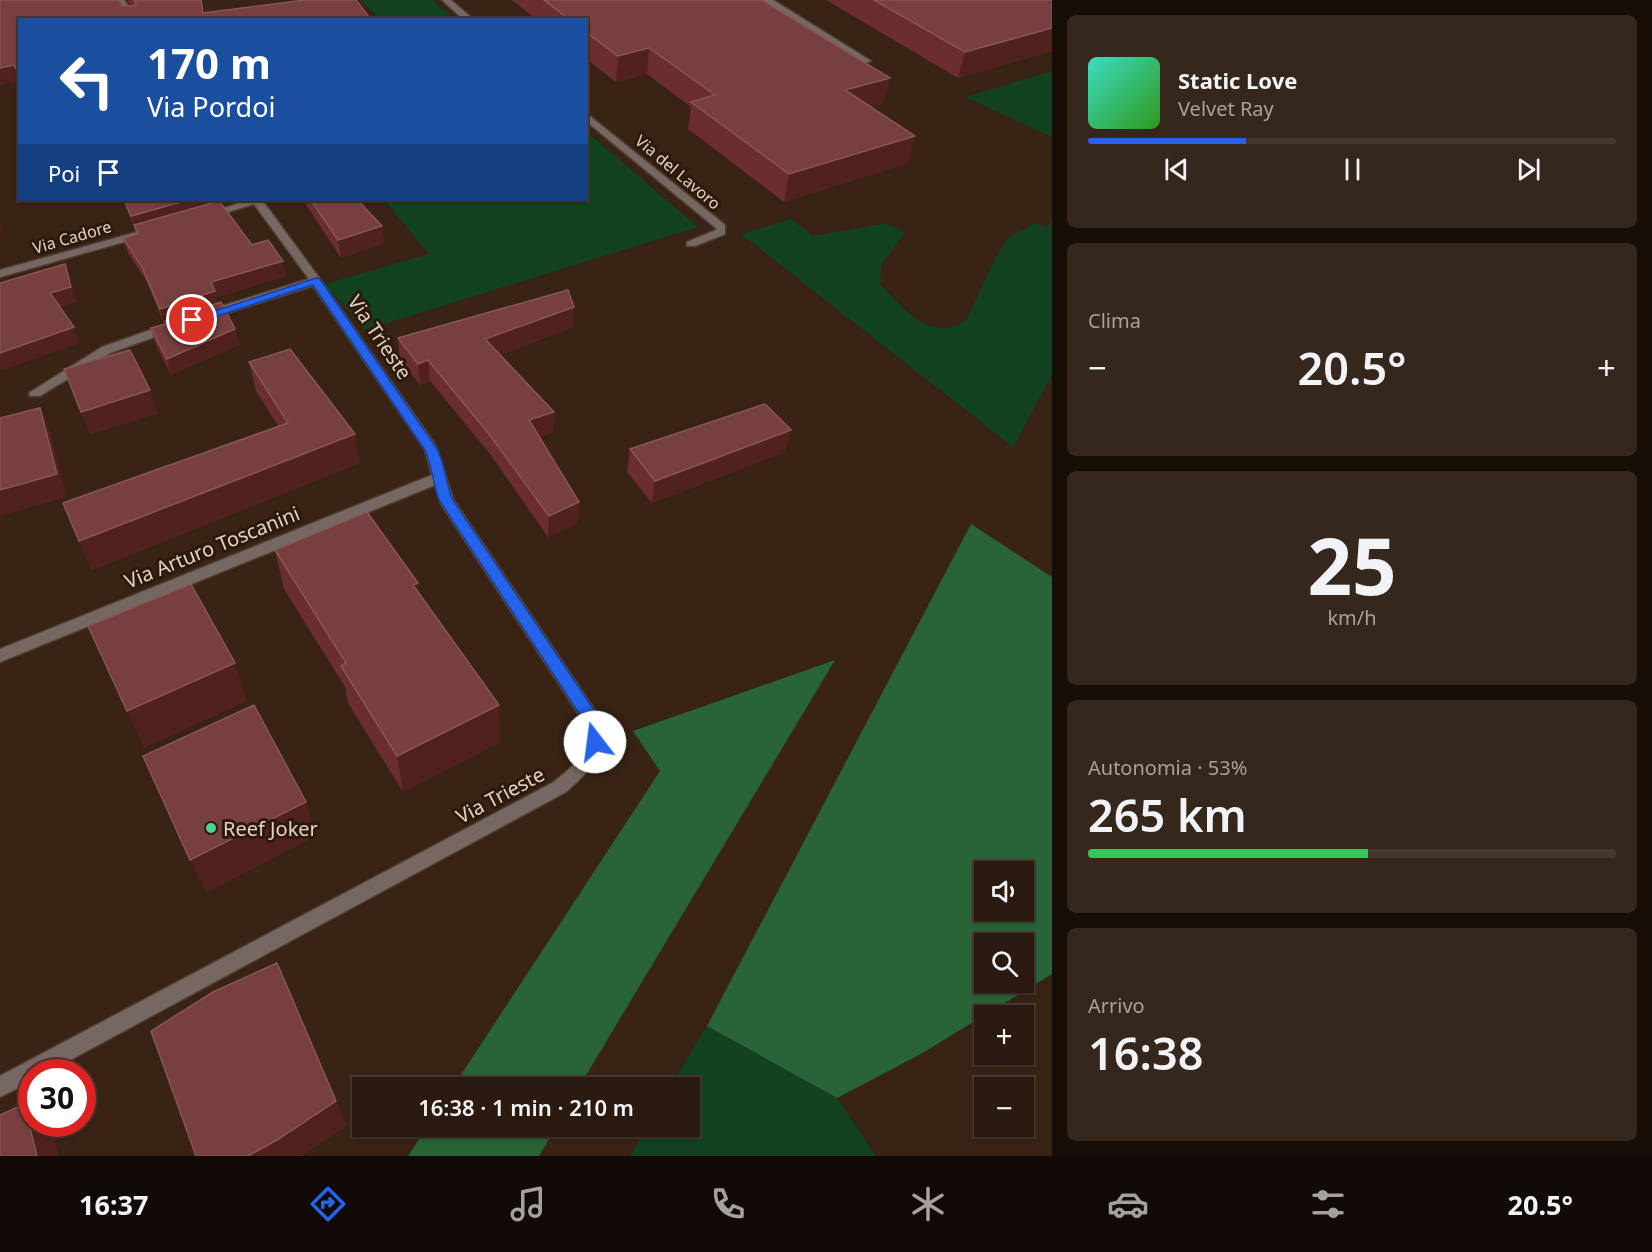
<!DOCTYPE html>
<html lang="it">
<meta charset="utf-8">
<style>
body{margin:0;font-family:"Noto Sans",sans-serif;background:#36271d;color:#f1f3f6;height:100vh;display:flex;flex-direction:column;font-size:22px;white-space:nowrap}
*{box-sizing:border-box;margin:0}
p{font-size:20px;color:#a5a19e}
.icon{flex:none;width:33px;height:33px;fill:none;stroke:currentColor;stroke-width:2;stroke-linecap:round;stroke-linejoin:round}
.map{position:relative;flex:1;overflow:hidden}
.side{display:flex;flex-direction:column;gap:15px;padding:15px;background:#170e08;width:600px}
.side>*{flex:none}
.hud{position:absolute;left:18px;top:18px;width:570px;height:183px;border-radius:0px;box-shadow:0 2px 4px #0004,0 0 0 2px #46382f;background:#1a4fa0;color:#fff;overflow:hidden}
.tools{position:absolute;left:974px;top:861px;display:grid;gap:12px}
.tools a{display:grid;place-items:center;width:60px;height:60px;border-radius:0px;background:#2a1a0f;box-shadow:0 2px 4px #0004,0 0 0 2px #46382f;font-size:30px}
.speed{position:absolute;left:18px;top:1059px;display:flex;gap:12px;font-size:30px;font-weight:700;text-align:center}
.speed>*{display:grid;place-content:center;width:78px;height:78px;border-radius:50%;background:#2a1a0f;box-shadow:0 2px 4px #0004,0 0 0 2px #46382f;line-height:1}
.speed .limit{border:9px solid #d22;background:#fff;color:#111}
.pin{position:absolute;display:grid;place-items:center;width:51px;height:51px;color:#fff;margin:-26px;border:3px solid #fff;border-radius:50%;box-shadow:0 2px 6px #0007}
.me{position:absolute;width:66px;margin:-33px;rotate:345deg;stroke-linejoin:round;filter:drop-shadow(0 0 4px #0008)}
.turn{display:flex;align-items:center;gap:21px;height:126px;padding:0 30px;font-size:27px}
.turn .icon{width:78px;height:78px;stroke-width:2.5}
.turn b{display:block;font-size:42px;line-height:51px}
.then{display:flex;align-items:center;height:57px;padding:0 30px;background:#0003;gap:12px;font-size:22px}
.big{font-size:45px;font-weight:600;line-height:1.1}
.side .card{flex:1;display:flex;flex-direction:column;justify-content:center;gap:9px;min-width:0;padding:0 21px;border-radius:9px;background:#36271d}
.side .dial{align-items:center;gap:0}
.dial b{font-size:78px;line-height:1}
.song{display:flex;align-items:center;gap:18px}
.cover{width:72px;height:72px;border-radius:9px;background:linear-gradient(135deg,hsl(170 70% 55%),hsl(110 70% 35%))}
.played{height:6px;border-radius:3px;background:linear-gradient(90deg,#2563eb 30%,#46382f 30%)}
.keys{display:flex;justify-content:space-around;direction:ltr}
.heat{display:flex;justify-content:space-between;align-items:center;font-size:33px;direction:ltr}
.charge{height:9px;border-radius:4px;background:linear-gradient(90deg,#34c759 53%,#46382f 0)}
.trip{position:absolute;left:352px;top:1077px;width:348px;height:60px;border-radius:0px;background:#2a1a0f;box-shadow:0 2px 4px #0004,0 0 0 2px #46382f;font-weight:600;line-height:60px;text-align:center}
.menu{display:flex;height:96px;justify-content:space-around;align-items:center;background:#110a06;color:#a5a19e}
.menu .icon{width:42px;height:42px}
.menu .active{color:#2563eb}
.menu b{font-size:27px;color:#f1f3f6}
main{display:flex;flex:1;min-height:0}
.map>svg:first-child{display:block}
</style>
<main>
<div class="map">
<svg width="1052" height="1156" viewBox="0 0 1052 1156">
<rect width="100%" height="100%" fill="#382314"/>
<path fill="#124220" d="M360,0H432L455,19H380Z
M1052,71V137L965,97Z
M587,132L698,227L364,330L325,284L429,254L384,200H586Z
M791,219L813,236L887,223L905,233L881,265L880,284C902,307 932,346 967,319L995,258L1009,237L1034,223L1047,227L1052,219V375L1013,447L741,234Z
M707,1026L837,1098L876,1156H630L648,1127L690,1126V1088L670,1087Z"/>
<path fill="#286438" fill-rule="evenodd" d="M971,524L1052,577V974L919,1055L837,1098L707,1026ZM984,872H1023V910H984ZM984,944H1023V982H984Z
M835,660L579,1087H453L660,771L633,731Z
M427,1127V1126L556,1127L539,1156H408Z"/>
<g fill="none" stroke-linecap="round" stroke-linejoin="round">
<g stroke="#533f31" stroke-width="3">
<path id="minor" d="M116,0H124L138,20H129Z
M442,0H451L474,20H464Z
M763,0H773L871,61L864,63Z
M586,113L725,225V234L695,246H687V242L716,230V228L586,121Z
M248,200H262L320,279L436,446L453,499L596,712C613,747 591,770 566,792L48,1072H32V1081L0,1097V1076L554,782C581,759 589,756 582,719L441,504L435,485L0,662V649L432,475L425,450L313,286L211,318L207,319L201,315L203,312L309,279L254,204L208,218L203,215Z
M141,231L146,234L145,236L0,277V270Z
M170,323L176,327L174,330L110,353L40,396H30L29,393L102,347Z"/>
</g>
<use href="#minor" fill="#756863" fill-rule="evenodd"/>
</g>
<path fill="#6b2d2f" d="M0,0L131,6L127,0H201L203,12L369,17L20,20V81L0,85Z
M512,0H762L883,104L871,107L908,163L784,202L688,129L691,107L647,74L616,82L586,59V20H537Z
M826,0H1052V51L958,78Z
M123,200H232V201L221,204L252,245L286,276L217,297L218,303L235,329L239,345L171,374L155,343L151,328L164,324L147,282L128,253L123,238L137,234Z
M303,200H358L365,208L382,226L384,243L341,258Z
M574,307L573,327L500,355L554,412L553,432L539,437L579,502L578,523L548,537L490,454L430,381L420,385L400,359L398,338Z
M249,362L360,463L92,570L79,541L278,426L256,391Z
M64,369L158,413L90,434Z
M630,449L785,452L652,503L627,472Z
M275,550L419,593L500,742L403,792L348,703L345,687L284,589Z"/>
<path fill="#51221d" d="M369,17V20H356Z
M1052,28V51L958,78L965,52Z
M649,48L647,74L616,82L618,56Z
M14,65L20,81L0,85V68Z
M890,78L883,104L839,117L845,90Z
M915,136L908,163L784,202L789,174Z
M188,200H232V201L135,229L131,216Z
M0,224L3,232H0Z
M382,226L384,243L341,258L338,240Z
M283,261L286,276L217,297L219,306L164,324L160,309L211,282Z
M65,264L77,302L56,308L50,293Z
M574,307L573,327L486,360L485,339Z
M74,327L80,343L0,371V353Z
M235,329L239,345L171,374L167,359Z
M428,360L430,381L420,385L418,364Z
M150,390L158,413L90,434L81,412Z
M40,408L50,430L67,497L0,516V490Z
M554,412L553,432L529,441V420Z
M791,430L785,452L652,503L655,481Z
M355,434L360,463L92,570L79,541Z
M579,502L578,523L548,537L549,516Z
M418,583L422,622L413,585Z
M235,663L247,701L144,748L127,711Z
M499,705L500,742L403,792L397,756Z
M306,802L316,836L206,893L190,860Z
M336,1101L347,1126L302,1156H248Z
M24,1104L32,1111V1124H46L52,1129L59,1156H37Z"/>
<path fill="#773f3f" stroke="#885654" stroke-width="1.5" d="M0,0H119L123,6H136V3L134,0H201L203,13L305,0H356L369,17L356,20H20V76L14,65L0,68Z
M544,0H762L890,78L845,90L915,136L789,174L691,102L715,95L649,48L618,56L586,32V20H570Z
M874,0H1052V28L965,52Z
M124,200H188L131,216Z
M311,200H358L365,208L382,226L338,240Z
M219,201L252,245L268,240L283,261L211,282L215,291L160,309L142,267L123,238L138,234L134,225Z
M65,264L71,287L50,293L74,327L0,353V283Z
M568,290L574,307L485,339L554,412L529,420L579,502L549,516L489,434L428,360L418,364L398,338Z
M221,302L235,329L167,359L151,328L166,324L165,321Z
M290,349L355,434L79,541L63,503L288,423L249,362Z
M130,350L150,390L81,412L64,369Z
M765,404L791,430L655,481L630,449Z
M40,408L57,474L0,490V418Z
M367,512L418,583L413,585L499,705L397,756L341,666L346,663L275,550Z
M191,584L235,663L127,711L88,626Z
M254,705L306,802L190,860L143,756Z
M277,963L336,1101L277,1140L248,1156H196L151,1031L213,992Z
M24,1104L37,1156H0V1115Z"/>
<path fill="#2563eb" stroke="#184099" stroke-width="1.5" d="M316,278L320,279L437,449C445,465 446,482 452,499L596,713L603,742L601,746L595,748L590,746L583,719L439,500C433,483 432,466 425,450L313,285L196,323H189L187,320Z"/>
<circle fill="#4ad49c" stroke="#2e1a0a" stroke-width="2" cx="211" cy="828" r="6"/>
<g text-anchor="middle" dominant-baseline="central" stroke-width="6" stroke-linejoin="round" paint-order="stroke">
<g font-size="16" fill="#e0d2c8" stroke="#2e1a0a">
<text transform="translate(678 172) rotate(40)">Via del Lavoro</text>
<text transform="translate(72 237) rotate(-16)">Via Cadore</text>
</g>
<g font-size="20" fill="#e0d2c8" stroke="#2e1a0a">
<text transform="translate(380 337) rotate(56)">Via Trieste</text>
<text transform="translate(212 547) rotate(-22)">Via Arturo Toscanini</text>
<text transform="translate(500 795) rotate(-28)">Via Trieste</text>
</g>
<g font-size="20" fill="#e0d2c8" stroke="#2e1a0a" text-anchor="start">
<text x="223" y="828">Reef Joker</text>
</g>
</g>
</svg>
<div class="tools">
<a><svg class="icon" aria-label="sound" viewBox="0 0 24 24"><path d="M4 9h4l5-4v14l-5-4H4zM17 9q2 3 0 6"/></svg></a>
<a><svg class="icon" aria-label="search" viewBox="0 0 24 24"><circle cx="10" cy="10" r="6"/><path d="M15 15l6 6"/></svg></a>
<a>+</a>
<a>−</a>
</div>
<div class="speed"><div class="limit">30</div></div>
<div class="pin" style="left:192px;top:320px;background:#d93025"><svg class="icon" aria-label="arrive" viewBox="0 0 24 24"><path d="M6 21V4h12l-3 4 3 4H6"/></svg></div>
<svg class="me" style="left:595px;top:742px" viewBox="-20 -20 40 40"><circle r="19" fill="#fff"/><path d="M0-13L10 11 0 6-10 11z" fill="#2563eb"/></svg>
<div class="trip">16:38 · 1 min · 210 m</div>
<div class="hud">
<div class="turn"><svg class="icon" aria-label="left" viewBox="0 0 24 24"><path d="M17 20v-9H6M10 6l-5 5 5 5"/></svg><div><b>170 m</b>Via Pordoi</div></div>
<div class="then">Poi<svg class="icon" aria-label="arrive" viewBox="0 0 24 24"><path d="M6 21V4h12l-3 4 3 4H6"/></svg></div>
</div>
</div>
<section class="side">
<div class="card">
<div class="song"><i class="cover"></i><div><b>Static Love</b><p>Velvet Ray</p></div></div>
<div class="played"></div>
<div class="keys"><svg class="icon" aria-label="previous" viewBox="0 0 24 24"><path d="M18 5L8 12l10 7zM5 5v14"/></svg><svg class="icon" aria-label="pause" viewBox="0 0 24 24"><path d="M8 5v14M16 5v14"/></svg><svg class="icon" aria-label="next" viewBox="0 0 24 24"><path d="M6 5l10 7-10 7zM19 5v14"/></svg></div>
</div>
<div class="card"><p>Clima</p>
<div class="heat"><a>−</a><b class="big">20.5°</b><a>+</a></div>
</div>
<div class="card dial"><b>25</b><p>km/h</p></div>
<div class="card"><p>Autonomia · 53%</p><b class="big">265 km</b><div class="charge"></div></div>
<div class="card"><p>Arrivo</p><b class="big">16:38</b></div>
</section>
</main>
<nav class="menu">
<b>16:37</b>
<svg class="icon active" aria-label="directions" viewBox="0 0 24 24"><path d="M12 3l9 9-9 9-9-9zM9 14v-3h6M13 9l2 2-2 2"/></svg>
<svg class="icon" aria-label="music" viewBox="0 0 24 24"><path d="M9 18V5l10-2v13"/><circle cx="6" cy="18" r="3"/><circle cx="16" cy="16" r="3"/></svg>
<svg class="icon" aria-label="phone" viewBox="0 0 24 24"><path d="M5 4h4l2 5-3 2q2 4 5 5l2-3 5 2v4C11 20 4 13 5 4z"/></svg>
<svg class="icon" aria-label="climate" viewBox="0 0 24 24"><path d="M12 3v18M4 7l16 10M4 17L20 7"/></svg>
<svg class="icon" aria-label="car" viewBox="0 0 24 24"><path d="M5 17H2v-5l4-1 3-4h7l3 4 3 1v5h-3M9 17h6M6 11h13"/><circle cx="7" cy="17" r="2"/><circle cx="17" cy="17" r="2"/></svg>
<svg class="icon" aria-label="filters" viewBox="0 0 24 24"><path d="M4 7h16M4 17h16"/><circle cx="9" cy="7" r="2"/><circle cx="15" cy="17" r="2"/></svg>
<b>20.5°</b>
</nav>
